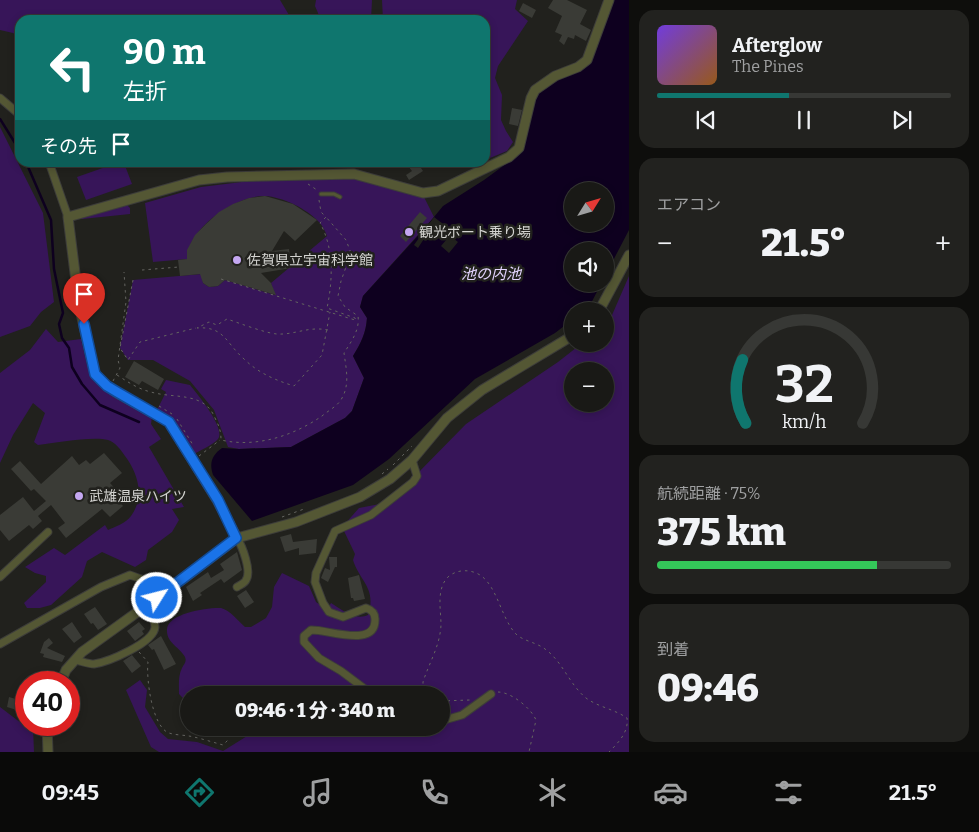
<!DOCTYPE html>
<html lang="ja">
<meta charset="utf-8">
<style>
body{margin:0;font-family:Bitter,"Noto Sans JP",serif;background:#22221f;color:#f1f3f6;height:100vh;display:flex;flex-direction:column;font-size:19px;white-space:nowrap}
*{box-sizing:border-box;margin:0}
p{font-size:16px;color:#9fa0a1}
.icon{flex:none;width:28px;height:28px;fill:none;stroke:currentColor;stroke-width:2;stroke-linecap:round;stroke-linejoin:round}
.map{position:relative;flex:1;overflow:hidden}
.drawer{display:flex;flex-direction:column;gap:10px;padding:10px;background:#0e0e0c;width:350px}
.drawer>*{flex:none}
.top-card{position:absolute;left:15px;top:15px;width:475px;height:152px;border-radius:15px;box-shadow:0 2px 8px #0003,0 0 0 1px #373835;background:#0f766e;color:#fff;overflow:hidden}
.needle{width:32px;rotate:53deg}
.tools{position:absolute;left:564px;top:182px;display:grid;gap:10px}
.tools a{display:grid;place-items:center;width:50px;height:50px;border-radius:50%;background:#191916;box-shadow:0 2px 8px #0003,0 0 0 1px #373835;font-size:25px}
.speed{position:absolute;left:15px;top:671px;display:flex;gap:10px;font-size:25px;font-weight:700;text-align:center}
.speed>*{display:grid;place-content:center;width:65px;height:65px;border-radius:50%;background:#191916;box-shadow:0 2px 8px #0003,0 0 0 1px #373835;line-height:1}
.speed .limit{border:8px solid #d22;background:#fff;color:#111}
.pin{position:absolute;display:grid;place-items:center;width:42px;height:42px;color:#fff;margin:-51px -21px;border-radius:50% 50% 50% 0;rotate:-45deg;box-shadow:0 0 5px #0007}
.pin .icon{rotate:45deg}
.me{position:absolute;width:55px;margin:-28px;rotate:54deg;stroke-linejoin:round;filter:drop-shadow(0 0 4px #0008)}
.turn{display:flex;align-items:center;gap:18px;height:105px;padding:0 25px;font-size:22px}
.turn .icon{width:65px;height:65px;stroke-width:2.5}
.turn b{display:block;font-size:35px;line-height:42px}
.then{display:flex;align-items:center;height:48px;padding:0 25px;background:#0003;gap:10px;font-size:19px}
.big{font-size:38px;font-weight:800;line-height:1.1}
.drawer .card{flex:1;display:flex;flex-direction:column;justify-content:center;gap:8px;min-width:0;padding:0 18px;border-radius:15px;background:#22221f}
.drawer .dial{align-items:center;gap:0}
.dial svg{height:130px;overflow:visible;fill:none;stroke:#373835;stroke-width:7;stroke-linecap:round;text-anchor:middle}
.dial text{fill:#f1f3f6;stroke:none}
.song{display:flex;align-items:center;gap:15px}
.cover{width:60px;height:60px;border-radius:8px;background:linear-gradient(135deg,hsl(260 70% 55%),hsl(30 70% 35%))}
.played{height:5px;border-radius:2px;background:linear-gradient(90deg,#0f766e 45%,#373835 45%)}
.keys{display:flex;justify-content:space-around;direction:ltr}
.heat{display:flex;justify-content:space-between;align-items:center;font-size:28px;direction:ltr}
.charge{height:8px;border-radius:4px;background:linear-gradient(90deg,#34c759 75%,#373835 0)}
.trip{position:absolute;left:180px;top:686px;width:270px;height:50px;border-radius:25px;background:#191916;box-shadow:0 2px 8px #0003,0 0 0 1px #373835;font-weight:800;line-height:50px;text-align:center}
.tab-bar{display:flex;height:80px;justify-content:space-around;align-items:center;background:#0a0a09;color:#9fa0a1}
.tab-bar .icon{width:35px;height:35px}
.tab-bar .current{color:#0f766e}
.tab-bar b{font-size:22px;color:#f1f3f6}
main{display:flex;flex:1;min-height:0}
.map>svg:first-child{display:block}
</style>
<main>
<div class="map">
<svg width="629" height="752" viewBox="0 0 629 752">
<rect width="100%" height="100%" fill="#21211d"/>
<path fill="#371559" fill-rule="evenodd" d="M0,0H280L292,20H20V37L13,33L0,30Z
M316,0H372L371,20H321L315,6Z
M382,0H517L515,9L528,21L498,66L495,78L502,95L501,120L506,131L513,142L507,151L485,160V20H383Z
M0,127L43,213L54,302L41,312L30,326L0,337Z
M117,163H124L132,184L86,200L77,177Z
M298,175L354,176L424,197L434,217L363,296L360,307L367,318C366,333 361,343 353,356L364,378L352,411L345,418L291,447L239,449L228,447L214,410L190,381L153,360H128L120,348L133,280L202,274L203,283L209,287L218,286L225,280L275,295L271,283L327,236C325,231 323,226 319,222C307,209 283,197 265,196C236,195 187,229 187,259L153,262L145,203L201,187Z
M126,204L130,208V214L82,219L81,216Z
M629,276V752H159L151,747L126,690L140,680L147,690L145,707L160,732L168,739L197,742L223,751L260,728H441V695H189V704L179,694C179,685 178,676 182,668C184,664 187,662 185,657C180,647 166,643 167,629C168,613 209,607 221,608C230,610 238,621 245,627H251L266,618L272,607L274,587L282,573L309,586L316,602L327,610L331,603C341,609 355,621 368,615C377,588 360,582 353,560L355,554L344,531V525L359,508L380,504L414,477L466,424L558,362L581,344H605V325L609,322ZM572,371H605V404H572Z
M46,329L58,342L81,339L87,365L103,389L152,417L151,424L161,439L149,447L184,507L172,509L179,520L172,532L148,550L146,560L135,567L102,552L87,561L82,577L51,605L40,608H27L24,603L46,582V576L35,573L25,567L54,548L65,555L105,525L108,530C115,527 126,523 131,516C145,497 138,473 125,456C121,450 115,442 108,440C92,436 56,443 38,445L34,442L45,413L33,403L13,435L0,463V373L30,350Z
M166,380L190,385C197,394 226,428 218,439C213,445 201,450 194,454L175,423L157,410L166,392L161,389Z
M0,707L21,723L33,727L34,752H0Z"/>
<path fill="#0e001f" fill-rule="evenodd" d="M614,0H629V230L605,276V251H572V284H601L588,309L585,311H572V320L555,333L475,379L389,459L353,485L252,521L213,475C209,463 212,455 222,448L239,449L291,447L345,418L352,411L364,378L353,356C361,343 366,333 367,318L360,307L363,296L425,228L443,206L484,180L517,156L527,136L534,97L554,81L580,70L591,63ZM572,191H605V224H572Z"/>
<path fill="#21211d" d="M434,217L443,224L440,228L458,242L449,253L441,246L447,239L437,232L434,235L429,231L418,248L414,245Z"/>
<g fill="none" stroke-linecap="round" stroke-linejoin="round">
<path stroke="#0e001f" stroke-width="2.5" d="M0,119L20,151
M26,162L51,220L54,269L63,313L59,324L62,338L69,348L72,367L82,384L100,405L139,422"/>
</g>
<path fill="#3a3b36" d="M553,0H567L587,10L580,24L591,30L586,41L575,35L574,39L568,37L564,45L559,41L562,35L555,32L562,16L548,8Z
M523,3L536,10L532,18L519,11Z
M512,108L522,110L518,126L509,124Z
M405,162H417L423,171L409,180L406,175L412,171Z
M265,196L293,204L317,220L295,241L284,231L272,251L289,249L291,268L261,273L271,283L276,295L225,280L218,286L209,287L203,283L200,274L180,276L178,260L187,259V250L195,235L206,224L219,212L233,204L249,198Z
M420,212L427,218L406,242L400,236Z
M134,361L164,379L158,390L142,381L139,385L125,377Z
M104,453L122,473L110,483L120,494L116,497L123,506L110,517L102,509L66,538L58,528L65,523L51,505L38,516L42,521L33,529L29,525L9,541L0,530V515L23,497L34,511L46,501L34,489L31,491L11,469L20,461L41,484L72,456L79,465L86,460L90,464Z
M291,534L293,542L317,539L316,553L299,555V548L285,552L280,537Z
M237,552L242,570L224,583L221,579L200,593L202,595L193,601L186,587L208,572L211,578L224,570L220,564Z
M329,557H337V567H335L328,582L321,578L325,568L330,570Z
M359,575L365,599L354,601L353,598H351L348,578Z
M246,590L254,602L245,608L237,596Z
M176,594L181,602L173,607L177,613L169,618L162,607L168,603L166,600Z
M95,607L107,624L98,630L93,623L91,624L84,614Z
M72,622L82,637L74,643L62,629Z
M139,622L145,629L142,631L144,634L135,641L127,631Z
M161,636L176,664L164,670L154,649L152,650L148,645Z
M49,638L53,643L47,648L65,656L62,662L43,657L44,654L40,653L44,642Z
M132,655L141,666L132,673L123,661Z
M24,681L26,682V713L7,707L9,697L19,700Z"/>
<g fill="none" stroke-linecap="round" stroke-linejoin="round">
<g stroke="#3d3d3a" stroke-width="5">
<path id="service" d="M321,194H334L340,197"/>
</g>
<g stroke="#3d3d3a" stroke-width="9">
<path id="minor" d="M0,98L20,115
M49,162L68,217
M237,538C242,546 252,571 246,580C245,583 240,585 237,587
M0,577L48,532
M0,644L101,587L130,575C146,582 161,583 179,582
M75,660C81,661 88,664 94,664C108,662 154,643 155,627C155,619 150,612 146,606
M373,695L341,671L319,658L304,642V636L311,630C327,629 376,649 375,619C375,613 372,610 366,608L343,617L329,612L323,603L315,582L316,573L335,531L371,515L413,482L417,476L412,460
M441,721L462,715L491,694"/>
</g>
<g stroke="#3d3d3a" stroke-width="11">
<path id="tertiary" d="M599,311L629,255
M237,538L217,500L169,422L117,393L107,386L95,374L79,305L68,217L199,180L227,177L354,174L423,193L438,191L509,157L519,148L531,98L535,90L555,76L578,67L587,60L609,0
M61,682L66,670L82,652L179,582L237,538L296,522L360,497L390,479L412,460L447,418L482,390L572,336
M47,725L48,752"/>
</g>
<path stroke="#646460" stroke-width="1" stroke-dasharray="2.5 4" stroke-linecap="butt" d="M308,184L317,190
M319,200L321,212L326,217L320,223C334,248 333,280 327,308L355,318L356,320
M142,270L179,267
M221,279L355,320
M133,280L120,348L128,360L140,342L196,328
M328,330C308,326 295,335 277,334C265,333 239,323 227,319L217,325L209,322L197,328C224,326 226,343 243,358C258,373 275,380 294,386L322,355L330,312
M117,375C128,382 138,389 151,392C174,399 204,391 215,418C219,426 221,431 221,440C256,448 293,436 322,416C329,410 338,406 342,398C350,384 346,368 344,353C351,342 360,330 358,316L345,307L338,296L341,281L351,253L346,240L326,217
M113,381L120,368L118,360L126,302L124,272
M159,406L172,414
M177,419L193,445
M199,456L220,440
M393,465L412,446
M382,474L388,469
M282,517L304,509
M139,652L148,662C146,678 152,727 169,733C175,735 183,735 189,736C200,738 212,742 223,745L228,740
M498,692C511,692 531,708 536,720L529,752
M428,695L423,688V682C429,663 440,646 441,625C441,610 436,589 448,577C457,569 470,569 480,575C497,586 501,617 515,633C522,641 536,642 545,649C563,662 569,684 586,698C598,707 614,709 627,718C629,732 618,743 609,752
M441,701L470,700"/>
<use href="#service" stroke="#545734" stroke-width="3"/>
<use href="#minor" stroke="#545734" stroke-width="7"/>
<use href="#tertiary" stroke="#545734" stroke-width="9"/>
</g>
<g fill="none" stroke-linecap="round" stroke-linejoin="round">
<g stroke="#114b97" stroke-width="12">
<path id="route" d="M84,324L95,374L107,386L117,392L169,422L218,500L236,538L157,598"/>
</g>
<use href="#route" stroke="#1a73e8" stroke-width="9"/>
</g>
<g fill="#c4a7f1" stroke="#21211d" stroke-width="2">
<circle cx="409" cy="232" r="5"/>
<circle cx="237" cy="260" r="5"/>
<circle cx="79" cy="496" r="5"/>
</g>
<g text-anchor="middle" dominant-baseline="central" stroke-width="5" stroke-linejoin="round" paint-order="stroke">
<g font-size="14" fill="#d3d3d0" stroke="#21211d" text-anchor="start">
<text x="419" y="232">観光ボート乗り場</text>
<text x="247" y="260">佐賀県立宇宙科学館</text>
<text x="89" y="496">武雄温泉ハイツ</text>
</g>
<g font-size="15" font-style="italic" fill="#e4d5ff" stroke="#21211d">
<text x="491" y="274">池の内池</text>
</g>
</g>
</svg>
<div class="tools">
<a><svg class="needle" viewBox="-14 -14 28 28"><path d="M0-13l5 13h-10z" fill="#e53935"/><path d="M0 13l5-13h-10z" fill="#9fa0a1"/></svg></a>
<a><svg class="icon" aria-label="sound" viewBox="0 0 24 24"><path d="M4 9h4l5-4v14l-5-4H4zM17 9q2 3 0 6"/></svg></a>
<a>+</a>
<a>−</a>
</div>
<div class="speed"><div class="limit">40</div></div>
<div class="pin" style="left:84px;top:324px;background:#d93025"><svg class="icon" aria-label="arrive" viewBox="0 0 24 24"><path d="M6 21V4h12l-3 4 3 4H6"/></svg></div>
<svg class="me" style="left:157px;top:598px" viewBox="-20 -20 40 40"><circle r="17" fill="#1a73e8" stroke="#fff" stroke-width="3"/><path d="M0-11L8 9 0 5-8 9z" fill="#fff"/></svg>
<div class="trip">09:46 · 1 分 · 340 m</div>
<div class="top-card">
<div class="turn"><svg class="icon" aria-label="left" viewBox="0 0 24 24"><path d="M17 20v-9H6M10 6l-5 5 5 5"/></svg><div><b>90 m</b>左折</div></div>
<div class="then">その先<svg class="icon" aria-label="arrive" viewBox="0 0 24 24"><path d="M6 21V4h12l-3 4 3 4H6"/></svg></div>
</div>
</div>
<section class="drawer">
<div class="card">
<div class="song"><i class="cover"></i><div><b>Afterglow</b><p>The Pines</p></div></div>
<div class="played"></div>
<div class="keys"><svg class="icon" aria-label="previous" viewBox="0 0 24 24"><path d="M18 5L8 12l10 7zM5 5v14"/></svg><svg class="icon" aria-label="pause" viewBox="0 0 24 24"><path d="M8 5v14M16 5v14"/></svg><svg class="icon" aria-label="next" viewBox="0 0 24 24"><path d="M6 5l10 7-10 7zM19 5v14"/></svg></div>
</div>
<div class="card"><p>エアコン</p>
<div class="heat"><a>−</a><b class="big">21.5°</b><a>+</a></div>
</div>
<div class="card dial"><svg viewBox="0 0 100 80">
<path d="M14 69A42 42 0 1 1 86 69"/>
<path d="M14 69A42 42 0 0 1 12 30" stroke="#0f766e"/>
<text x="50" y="56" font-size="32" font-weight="700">32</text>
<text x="50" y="72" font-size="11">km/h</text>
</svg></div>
<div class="card"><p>航続距離 · 75%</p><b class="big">375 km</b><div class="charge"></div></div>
<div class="card"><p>到着</p><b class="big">09:46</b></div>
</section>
</main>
<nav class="tab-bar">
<b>09:45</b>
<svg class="icon current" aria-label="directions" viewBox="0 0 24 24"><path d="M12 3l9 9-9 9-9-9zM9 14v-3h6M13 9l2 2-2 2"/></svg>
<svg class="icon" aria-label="music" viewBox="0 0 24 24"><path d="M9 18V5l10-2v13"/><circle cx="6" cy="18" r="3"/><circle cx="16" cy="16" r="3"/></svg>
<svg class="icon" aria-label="phone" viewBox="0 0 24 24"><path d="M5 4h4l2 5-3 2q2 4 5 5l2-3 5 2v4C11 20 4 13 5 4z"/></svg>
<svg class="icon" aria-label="climate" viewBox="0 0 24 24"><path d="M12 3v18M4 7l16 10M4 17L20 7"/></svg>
<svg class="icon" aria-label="car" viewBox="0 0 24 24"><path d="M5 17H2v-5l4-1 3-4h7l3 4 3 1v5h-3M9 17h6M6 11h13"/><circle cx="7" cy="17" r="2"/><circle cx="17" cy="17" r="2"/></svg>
<svg class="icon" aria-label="filters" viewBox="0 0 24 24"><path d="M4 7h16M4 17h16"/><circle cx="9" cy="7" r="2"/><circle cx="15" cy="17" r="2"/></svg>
<b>21.5°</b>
</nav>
